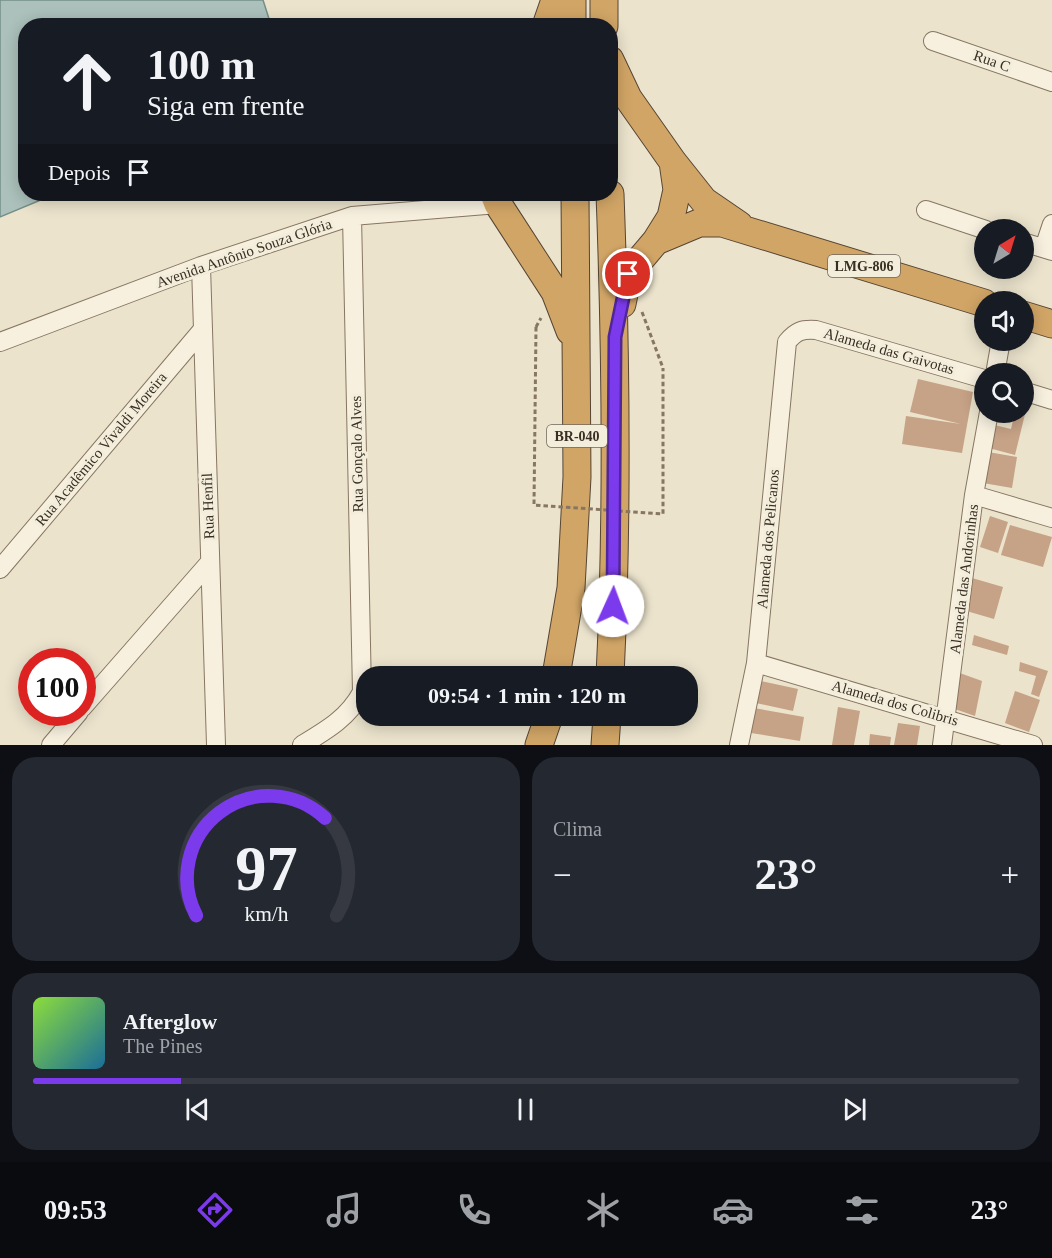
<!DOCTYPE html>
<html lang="pt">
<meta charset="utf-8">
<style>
body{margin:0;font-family:Georgia,serif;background:#242831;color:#f1f3f6;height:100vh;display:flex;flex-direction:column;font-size:22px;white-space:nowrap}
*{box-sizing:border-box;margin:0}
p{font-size:20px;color:#9ea1a6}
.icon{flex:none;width:33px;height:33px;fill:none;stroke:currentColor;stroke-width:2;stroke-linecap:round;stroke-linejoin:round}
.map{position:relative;height:745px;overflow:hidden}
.side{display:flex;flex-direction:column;gap:12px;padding:12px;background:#0d0f14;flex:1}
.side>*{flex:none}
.guide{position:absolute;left:18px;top:18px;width:600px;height:183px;border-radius:24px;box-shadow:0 3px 15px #0003;background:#171b24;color:#f1f3f6;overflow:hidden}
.needle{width:39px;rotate:38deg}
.tools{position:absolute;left:974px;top:219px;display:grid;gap:12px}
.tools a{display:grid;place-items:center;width:60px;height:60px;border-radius:50%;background:#171b24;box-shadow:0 3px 15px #0003;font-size:30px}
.speed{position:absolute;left:18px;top:648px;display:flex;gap:12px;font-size:30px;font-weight:700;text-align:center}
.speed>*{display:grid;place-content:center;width:78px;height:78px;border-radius:50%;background:#171b24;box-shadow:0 3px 15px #0003;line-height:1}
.speed .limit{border:9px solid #d22;background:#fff;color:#111}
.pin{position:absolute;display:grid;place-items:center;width:51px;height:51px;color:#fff;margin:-26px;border:3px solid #fff;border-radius:50%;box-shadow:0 2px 6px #0007}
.me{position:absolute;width:66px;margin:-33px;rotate:2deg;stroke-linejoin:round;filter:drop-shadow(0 0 4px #0008)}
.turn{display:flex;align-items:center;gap:21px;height:126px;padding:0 30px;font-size:27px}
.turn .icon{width:78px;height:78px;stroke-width:2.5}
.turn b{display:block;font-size:42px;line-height:51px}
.then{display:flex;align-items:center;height:57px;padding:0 30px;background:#0003;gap:12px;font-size:22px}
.big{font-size:45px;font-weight:600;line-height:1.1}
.side .widget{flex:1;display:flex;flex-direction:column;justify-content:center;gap:9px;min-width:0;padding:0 21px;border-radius:24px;background:#242831}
.side .dial{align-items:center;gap:0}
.dial svg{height:156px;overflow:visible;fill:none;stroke:#363941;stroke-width:7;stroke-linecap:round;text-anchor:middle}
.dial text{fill:#f1f3f6;stroke:none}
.song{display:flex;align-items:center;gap:18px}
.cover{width:72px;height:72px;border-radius:9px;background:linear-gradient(135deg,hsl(90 70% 55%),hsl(200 70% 35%))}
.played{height:6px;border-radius:3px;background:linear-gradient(90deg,#7c3aed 15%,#363941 15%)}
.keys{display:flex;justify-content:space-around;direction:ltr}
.heat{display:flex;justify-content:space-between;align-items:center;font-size:33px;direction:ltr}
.side .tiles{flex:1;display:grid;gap:12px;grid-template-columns:1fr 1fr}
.widget:last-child{grid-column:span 2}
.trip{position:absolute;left:356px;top:666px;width:342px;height:60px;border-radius:24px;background:#171b24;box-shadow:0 3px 15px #0003;font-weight:600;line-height:60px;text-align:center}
.menu{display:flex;height:96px;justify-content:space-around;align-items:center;background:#090b0e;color:#9ea1a6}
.menu .icon{width:42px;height:42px}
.menu .active{color:#7c3aed}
.menu b{font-size:27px;color:#f1f3f6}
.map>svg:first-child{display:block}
</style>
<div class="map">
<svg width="1052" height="745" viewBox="0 0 1052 745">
<rect width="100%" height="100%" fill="#ebe3cc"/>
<path fill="#acc1bb" stroke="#738f89" stroke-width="1.5" d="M0,0H263L271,25L26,26V194H55L0,217Z"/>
<path fill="#c6a286" d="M918,379L973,392L962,453L902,444L906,416L961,424L910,412Z
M1023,410H1026L1015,455L985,447L990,424L1011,429L1015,412H1023Z
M988,452L1017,457L1012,488L983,483Z
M990,516L1008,522L998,553L980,547Z
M1010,525L1052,537L1043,567L1001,555Z
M972,578L1003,587L994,619L963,610Z
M974,635L1009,646L1007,655L972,645Z
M1020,662L1048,671L1039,697L1031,694L1036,676L1019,671Z
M957,672L982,681L975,716L952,708Z
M761,681L798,689L793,711L756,703Z
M1015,691L1040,700L1029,732L1005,723Z
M838,707L860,711L854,745H832Z
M754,708L804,717L800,741L751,733Z
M898,723L920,726L917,745H894Z
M870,734L891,737L890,745H869Z"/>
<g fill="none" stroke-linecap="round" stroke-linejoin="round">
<g stroke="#877661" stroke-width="20">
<path id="minor" d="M933,41L1052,82
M926,210L986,230
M1023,242L1052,251
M1044,248L1052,224
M201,266L216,745
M0,342L201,266L352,216L498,204
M995,374L1001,340
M1023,391L1052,400
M974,495L1052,518
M0,569L203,329
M756,663L1033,745
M82,708L210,562
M51,745L79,712
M302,745C327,730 348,718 362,692L352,216
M739,745L756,663L787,342C796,331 802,329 816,330L984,379
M942,745L974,495L989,412"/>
</g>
<g stroke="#564534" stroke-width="29">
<path id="highway" d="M572,0V26
M604,0V26
M546,26L555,0
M610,60L628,98L673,162L704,201L739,225
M494,194L498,204L555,292L570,331
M656,241L699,223H722L984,303
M622,304L628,274L656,241L671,217L677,190L673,162
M1023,315L1052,324
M556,676L571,588L577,477L575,194
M610,676C618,515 616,355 610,194
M539,745L549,716
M605,745L607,716"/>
</g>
<path stroke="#877661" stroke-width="3" stroke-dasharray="4.5 3" stroke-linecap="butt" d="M642,312L663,368
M536,327L541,318"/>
<use href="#minor" stroke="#f7f0df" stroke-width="18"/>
<use href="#highway" stroke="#d1a566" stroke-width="27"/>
<path stroke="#877661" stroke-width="3" stroke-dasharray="4.5 3" stroke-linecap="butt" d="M536,327L534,505L663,514V368"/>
</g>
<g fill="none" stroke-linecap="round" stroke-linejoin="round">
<g stroke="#51269a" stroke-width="15">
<path id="route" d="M613,606L615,337L628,274"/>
</g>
<use href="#route" stroke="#7c3aed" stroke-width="10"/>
</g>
<g text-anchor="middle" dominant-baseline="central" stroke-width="6" stroke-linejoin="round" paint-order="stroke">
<g fill="#f3eddb" stroke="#71675a" stroke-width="1.5">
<rect x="828" y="255" width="72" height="22" rx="4.5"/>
<rect x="547" y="425" width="60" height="22" rx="4.5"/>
</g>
<g font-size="14" font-weight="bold" fill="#392e23">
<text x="864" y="266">LMG-806</text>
<text x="577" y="436">BR-040</text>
</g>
<g font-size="15" fill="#392e23" stroke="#f3eddb">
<text transform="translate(992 61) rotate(19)">Rua C</text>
<text transform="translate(244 253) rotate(-19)">Avenida Antônio Souza Glória</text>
<text transform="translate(889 351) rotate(16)">Alameda das Gaivotas</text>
<text transform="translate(101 449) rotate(-50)">Rua Acadêmico Vivaldi Moreira</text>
<text transform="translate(357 454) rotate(-91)">Rua Gonçalo Alves</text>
<text transform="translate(208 506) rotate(-92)">Rua Henfil</text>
<text transform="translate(768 539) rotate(-85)">Alameda dos Pelicanos</text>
<text transform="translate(964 579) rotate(-83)">Alameda das Andorinhas</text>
<text transform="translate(895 703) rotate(16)">Alameda dos Colibris</text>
</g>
</g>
</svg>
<div class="tools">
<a><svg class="needle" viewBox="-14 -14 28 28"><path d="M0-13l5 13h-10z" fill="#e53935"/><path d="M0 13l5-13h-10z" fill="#9ea1a6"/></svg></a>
<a><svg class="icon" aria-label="sound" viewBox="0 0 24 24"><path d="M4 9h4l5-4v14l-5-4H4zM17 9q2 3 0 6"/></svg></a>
<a><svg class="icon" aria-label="search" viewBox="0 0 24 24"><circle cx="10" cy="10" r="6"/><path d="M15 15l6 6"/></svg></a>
</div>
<div class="speed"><div class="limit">100</div></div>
<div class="pin" style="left:628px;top:274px;background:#d93025"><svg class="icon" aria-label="arrive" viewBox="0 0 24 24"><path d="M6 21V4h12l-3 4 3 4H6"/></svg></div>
<svg class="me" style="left:613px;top:606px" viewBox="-20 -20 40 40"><circle r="19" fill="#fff"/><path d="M0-13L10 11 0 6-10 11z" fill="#7c3aed"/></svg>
<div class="trip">09:54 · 1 min · 120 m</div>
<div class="guide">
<div class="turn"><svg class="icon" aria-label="ahead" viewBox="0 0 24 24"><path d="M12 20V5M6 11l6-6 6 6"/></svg><div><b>100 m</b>Siga em frente</div></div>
<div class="then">Depois<svg class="icon" aria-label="arrive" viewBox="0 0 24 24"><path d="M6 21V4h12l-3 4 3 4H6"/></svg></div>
</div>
</div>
<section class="side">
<div class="tiles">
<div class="widget dial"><svg viewBox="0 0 100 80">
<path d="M14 69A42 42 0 1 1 86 69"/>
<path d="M14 69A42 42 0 0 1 80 19" stroke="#7c3aed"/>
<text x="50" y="56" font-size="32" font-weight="700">97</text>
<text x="50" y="72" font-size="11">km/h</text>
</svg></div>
<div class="widget"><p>Clima</p>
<div class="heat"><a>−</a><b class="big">23°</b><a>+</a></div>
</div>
<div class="widget">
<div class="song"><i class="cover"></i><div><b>Afterglow</b><p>The Pines</p></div></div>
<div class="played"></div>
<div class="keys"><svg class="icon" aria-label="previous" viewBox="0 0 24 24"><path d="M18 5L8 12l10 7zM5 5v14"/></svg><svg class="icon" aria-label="pause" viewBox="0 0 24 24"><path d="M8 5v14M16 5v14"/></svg><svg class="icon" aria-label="next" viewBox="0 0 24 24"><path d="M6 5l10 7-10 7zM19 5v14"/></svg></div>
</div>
</div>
</section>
<nav class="menu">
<b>09:53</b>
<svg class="icon active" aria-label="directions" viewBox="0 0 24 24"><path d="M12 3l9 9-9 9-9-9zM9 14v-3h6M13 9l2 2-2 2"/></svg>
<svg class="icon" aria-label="music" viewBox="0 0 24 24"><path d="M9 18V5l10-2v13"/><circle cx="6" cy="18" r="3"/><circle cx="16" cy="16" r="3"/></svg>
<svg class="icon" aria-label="phone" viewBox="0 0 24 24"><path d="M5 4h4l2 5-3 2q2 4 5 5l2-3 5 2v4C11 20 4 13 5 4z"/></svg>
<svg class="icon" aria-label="climate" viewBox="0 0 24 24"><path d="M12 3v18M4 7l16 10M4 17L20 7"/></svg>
<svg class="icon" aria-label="car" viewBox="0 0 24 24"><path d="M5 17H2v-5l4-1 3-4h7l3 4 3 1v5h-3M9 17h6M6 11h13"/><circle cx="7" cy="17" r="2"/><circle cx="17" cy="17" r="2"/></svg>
<svg class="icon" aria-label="filters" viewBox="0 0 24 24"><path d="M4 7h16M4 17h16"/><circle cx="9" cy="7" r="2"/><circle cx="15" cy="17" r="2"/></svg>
<b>23°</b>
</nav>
